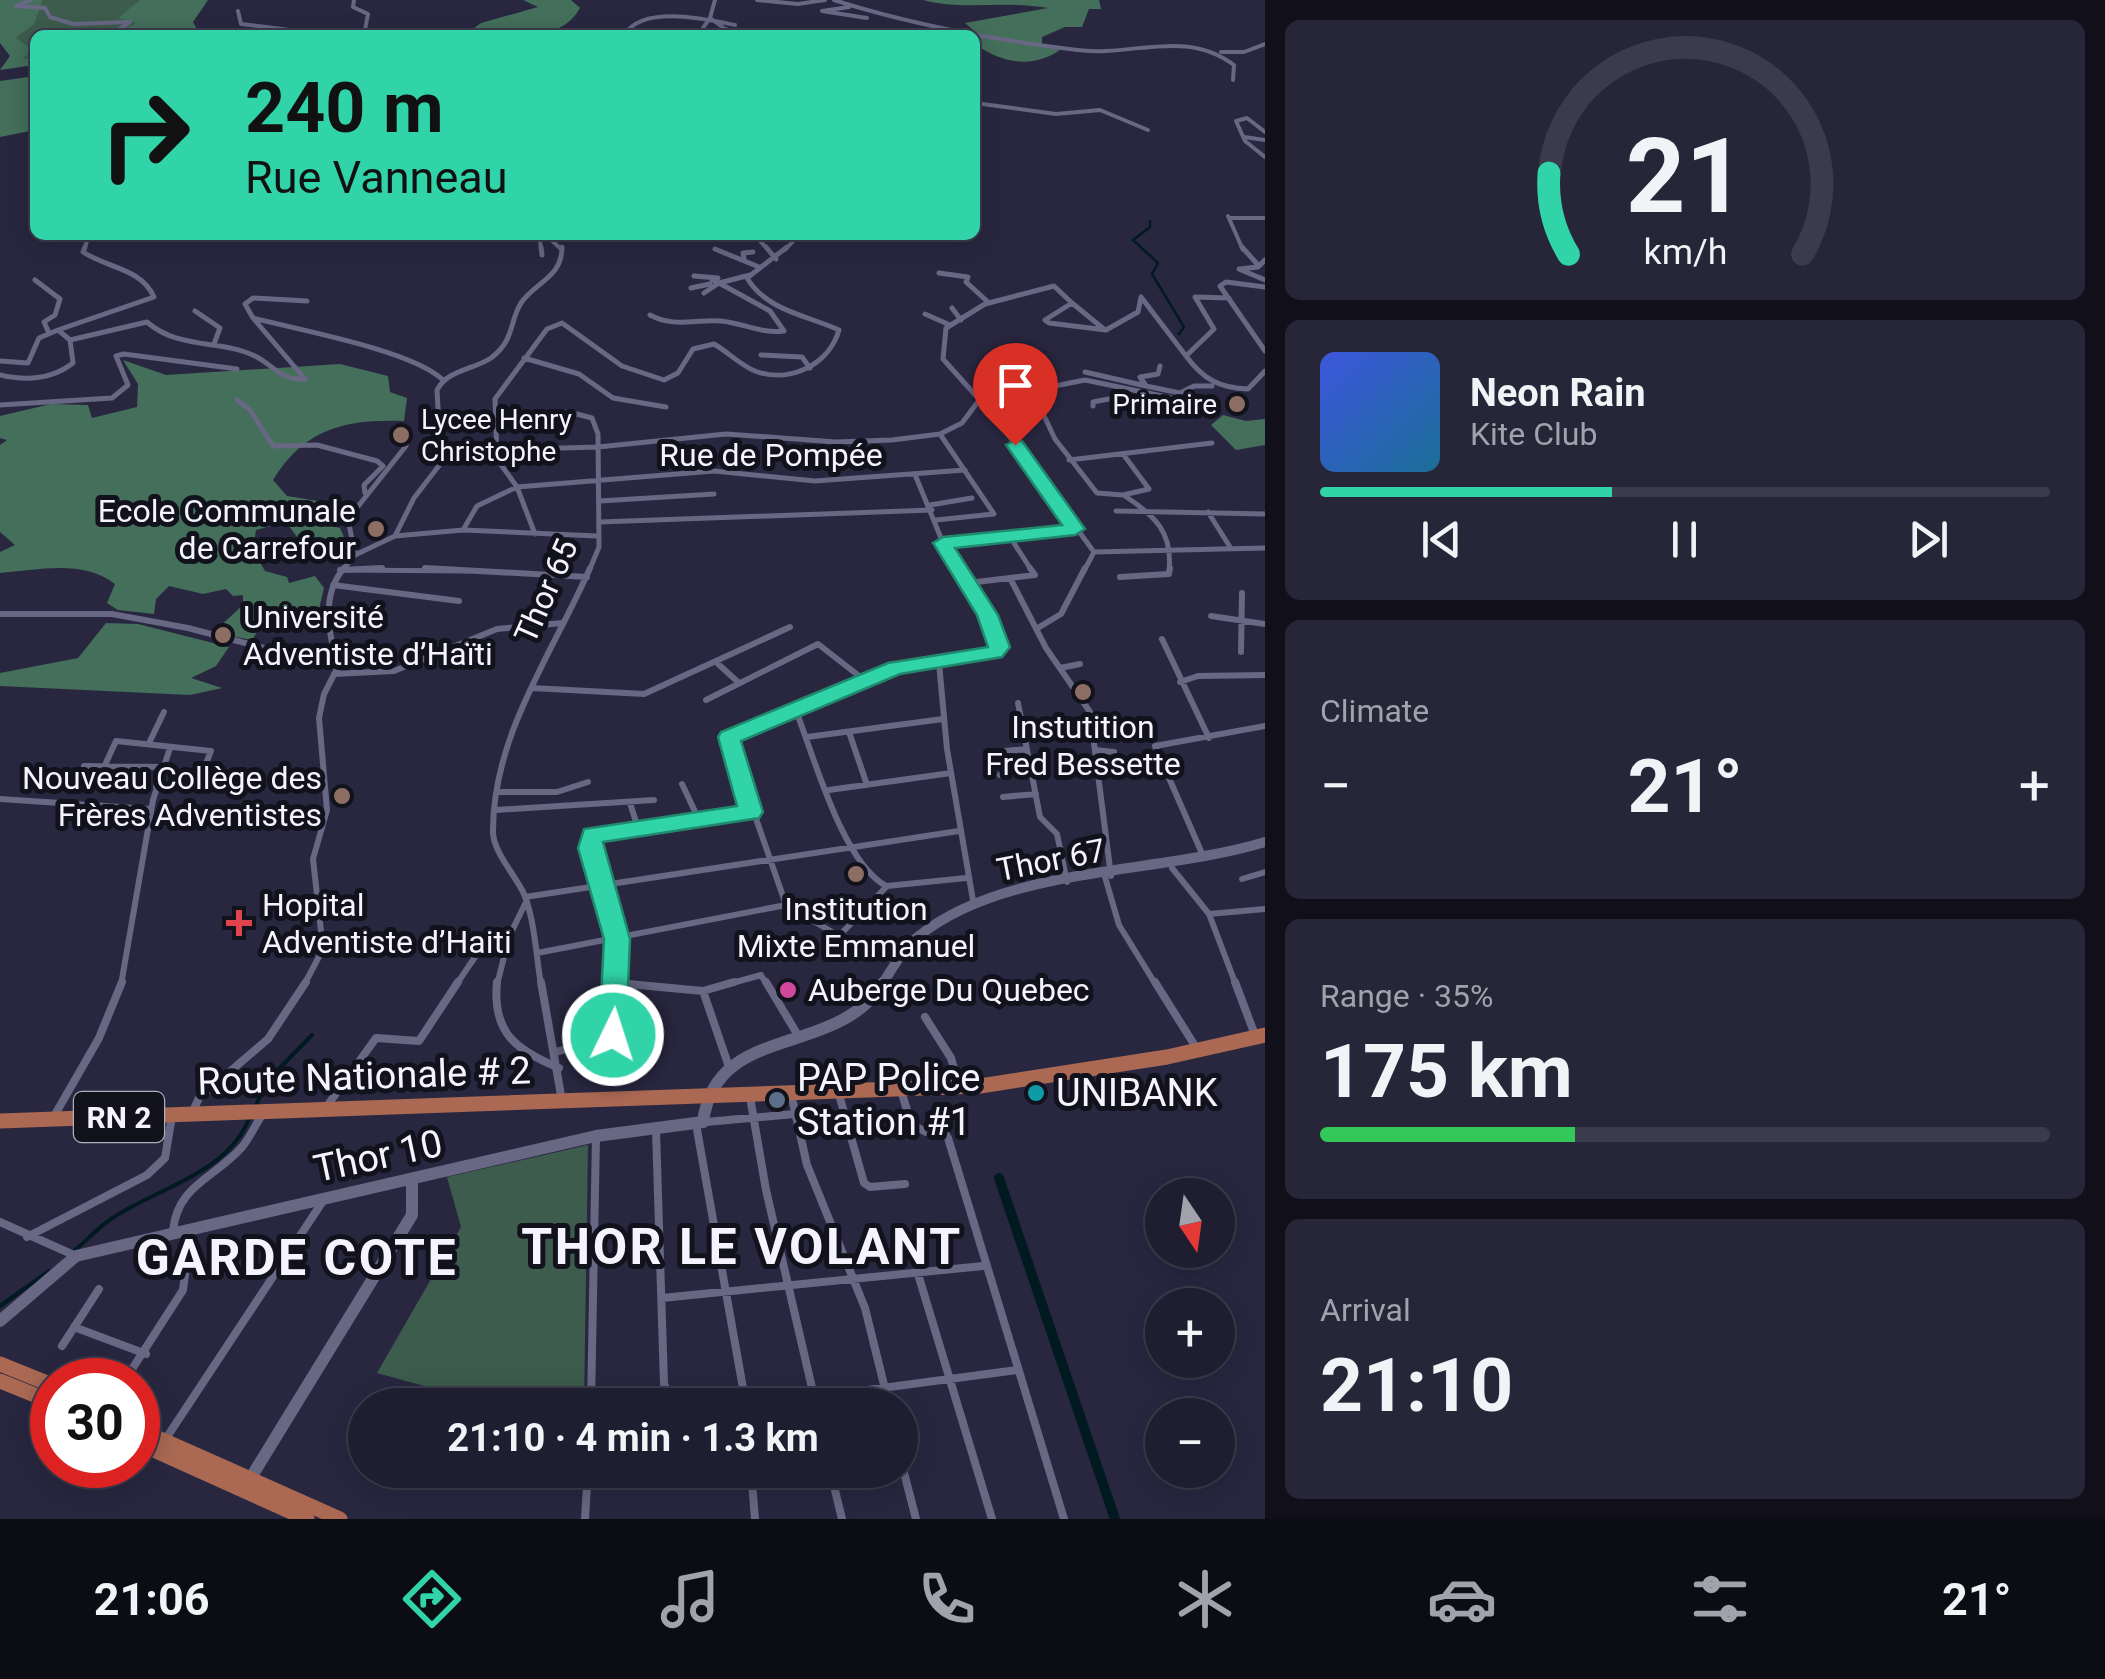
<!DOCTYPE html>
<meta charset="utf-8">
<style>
body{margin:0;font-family:Roboto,sans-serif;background:#272638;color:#f1f3f6;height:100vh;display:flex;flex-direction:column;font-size:38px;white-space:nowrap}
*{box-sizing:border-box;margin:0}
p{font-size:32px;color:#a1a2ab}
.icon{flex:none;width:55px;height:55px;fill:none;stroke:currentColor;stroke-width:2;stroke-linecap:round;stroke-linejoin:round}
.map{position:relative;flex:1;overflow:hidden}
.drawer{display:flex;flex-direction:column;gap:20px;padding:20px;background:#11101a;width:840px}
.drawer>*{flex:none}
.hud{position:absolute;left:30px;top:30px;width:950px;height:210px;border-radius:15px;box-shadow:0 5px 25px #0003,0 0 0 2px #3c3b4c;background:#31d4a9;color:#111;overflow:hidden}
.needle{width:65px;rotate:167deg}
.fabs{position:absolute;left:1145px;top:1178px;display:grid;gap:20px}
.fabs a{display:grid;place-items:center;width:90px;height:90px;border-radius:50%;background:#1f1d30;box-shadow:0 5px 25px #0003,0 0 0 2px #3c3b4c;font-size:50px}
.speed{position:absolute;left:30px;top:1358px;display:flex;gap:20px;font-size:50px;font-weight:700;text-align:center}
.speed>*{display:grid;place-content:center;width:130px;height:130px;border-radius:50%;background:#1f1d30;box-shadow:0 5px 25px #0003,0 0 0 2px #3c3b4c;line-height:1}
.speed .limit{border:15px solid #d22;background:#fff;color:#111}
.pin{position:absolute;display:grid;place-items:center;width:85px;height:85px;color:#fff;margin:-102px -42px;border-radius:50% 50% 50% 0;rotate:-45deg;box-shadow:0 0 10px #0007}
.pin .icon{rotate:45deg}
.me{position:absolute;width:110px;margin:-55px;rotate:4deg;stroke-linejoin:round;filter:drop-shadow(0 0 8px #0008)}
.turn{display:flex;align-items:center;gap:35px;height:210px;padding:0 50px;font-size:45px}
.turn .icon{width:130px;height:130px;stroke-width:2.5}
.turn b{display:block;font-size:70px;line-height:85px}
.big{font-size:75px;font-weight:700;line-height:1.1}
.drawer .tile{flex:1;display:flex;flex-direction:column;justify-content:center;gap:15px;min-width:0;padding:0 35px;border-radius:15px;background:#272638}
.drawer .dial{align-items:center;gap:0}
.dial svg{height:260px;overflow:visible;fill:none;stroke:#3c3b4c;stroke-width:7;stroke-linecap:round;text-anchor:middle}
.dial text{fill:#f1f3f6;stroke:none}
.song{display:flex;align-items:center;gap:30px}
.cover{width:120px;height:120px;border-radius:15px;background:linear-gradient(135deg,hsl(230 70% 55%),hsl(200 70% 35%))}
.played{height:10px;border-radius:5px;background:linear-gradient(90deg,#31d4a9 40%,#3c3b4c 40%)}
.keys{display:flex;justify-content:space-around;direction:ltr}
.heat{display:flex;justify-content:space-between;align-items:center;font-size:55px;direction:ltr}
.charge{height:15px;border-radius:8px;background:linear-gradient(90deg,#34c759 35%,#3c3b4c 0)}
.trip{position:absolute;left:348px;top:1388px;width:570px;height:100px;border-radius:50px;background:#1f1d30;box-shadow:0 5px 25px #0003,0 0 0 2px #3c3b4c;font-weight:700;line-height:100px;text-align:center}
.tab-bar{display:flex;height:160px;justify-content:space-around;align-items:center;background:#0c0c13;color:#a1a2ab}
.tab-bar .icon{width:70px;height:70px}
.tab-bar .selected{color:#31d4a9}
.tab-bar b{font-size:45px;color:#f1f3f6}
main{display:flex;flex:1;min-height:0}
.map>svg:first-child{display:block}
</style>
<main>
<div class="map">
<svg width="1265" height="1519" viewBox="0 0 1265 1519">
<rect width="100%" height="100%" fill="#292740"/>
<path fill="#3d5c4d" d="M43,0H141L119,18L135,23L119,35H35V59L20,60L16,38L34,25Z
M588,1145L584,1405H493L377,1373L461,1227L447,1177Z"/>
<path fill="#436f5b" d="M0,0H43L34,25L16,38L33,50L22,59H35V65L0,70L10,56L0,43Z
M140,0H208L193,22L200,35L118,34L135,23L118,18Z
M523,0H571L580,8C570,26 555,31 535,35H416L466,34L481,23L538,7Z
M923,0H1099L1101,9H1089L1082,27H1065L1042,37V44L1060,50C1034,68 1004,64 978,46L980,36L965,23L1048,8C1004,0 963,11 923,0Z
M35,76V130L0,137V81Z
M123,360L166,375L340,364L388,376L390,392L407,398L404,421C346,419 305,428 273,480L287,496L318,501L305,517L340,528L348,546L345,550L303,545L286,522L256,530L253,551L265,571L287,577L289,583L315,576L324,588L318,613L262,624L252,640L226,635L218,628L243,605V595L233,596L226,589L203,594L169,586L156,599L154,614L118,610L107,603L115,584C83,559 38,570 0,573V552L15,545L0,532V445L7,440L0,438V416L51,404L88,405L92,418L137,407L138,384Z
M1223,415L1246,421L1265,419V445L1236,450L1211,425Z
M106,623L138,624L229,647L216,666L191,678L222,688L190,695L0,686V673L78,658Z"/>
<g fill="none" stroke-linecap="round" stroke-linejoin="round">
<path stroke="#011921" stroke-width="2.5" d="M1150,221V227L1133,240L1158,263L1152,274L1184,327L1179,334"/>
<path stroke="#011921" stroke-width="4" d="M257,1103L267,1081L312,1035
M75,1250C87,1240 98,1228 111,1219C156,1188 226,1175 249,1119
M0,1306L49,1271"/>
<path stroke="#011921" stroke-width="10" d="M999,1178L1115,1519"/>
<path stroke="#686784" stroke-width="4" d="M31,0L16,6L45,8L50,17L73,24L130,22L111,35
M354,0L353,7L368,14L364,35
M715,0L710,18L725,29L748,35
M757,0L798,4L825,0
M834,0C912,25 996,40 1077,50C1133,57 1185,28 1234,65L1233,80
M849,7L822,11L867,18
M238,11L241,24L282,29L283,35
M282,29L319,35
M625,34C644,5 705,19 735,25
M623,35H645
M707,35L703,28L710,18
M1221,52H1244L1265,44
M975,103L1056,114L1100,110L1148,130
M1265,132L1247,118L1236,121L1245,141L1265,157
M1244,137L1265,140
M1228,216L1243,250
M1229,218H1265
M755,235L768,250
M548,237L562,250
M84,250L89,235
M541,250L540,240L558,235
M785,250L799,235"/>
<path stroke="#686784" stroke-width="5" d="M541,247L542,255
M766,247L776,259
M1242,247L1258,265
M715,249L759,267
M744,258L743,253L753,252
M1265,260L1258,267L1239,269L1265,280
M939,273L968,277L966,282L988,302
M694,276L718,278L712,280L719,283L704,293
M35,280L60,299L55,315L44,322L49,333
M1265,287L1226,282L1220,286L1265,351
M691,288L710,284
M1229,298L1195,297L1214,329L1186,356L1141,297L1138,312L1106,330L1049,323L1045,320L1072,303L1054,286L985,304L946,328L943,359L995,417L1094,552L1265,548
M307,301L253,298L245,304L253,318C299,330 410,350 442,379
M1072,303L1105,330
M952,308L961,320
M195,311L220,328L214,344
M925,314L950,325
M650,315C674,328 695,319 721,321C743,323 761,334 784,331L770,311L719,283L750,275
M70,340L147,322C179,350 219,339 255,356C273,365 283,382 305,379L253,318
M761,355L802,357L810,368
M1186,356C1203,379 1219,388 1248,389L1265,371
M524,358L579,374L613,398L666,407
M0,361L28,363L39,338L58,330
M1085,372L1146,386L1140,377L1158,374L1160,366
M0,375C26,381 51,380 73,363L70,340L58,330L154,297C141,268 107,268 83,252L85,247
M1146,386L1180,393L1194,386H1212
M978,397L1004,378L1002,370
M237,400L250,410L273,446L317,445L377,461L383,466L364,485L365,493
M0,405L112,398L128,385L116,356L124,354L237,369
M1093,406V402L1114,398L1170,402L1180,393
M495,415L569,412L592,418L598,434L599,547L589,571
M495,450L598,447L726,434L836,442L892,440L940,434L962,423L980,399
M1123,454L1149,489L1123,495L1097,493L1055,439L1038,403L1045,388L1085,380L1172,398
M1069,460L1212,443
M916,477L943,543L960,571
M1125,496C1155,516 1173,532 1169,571
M600,501L714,494
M930,505L972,498
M1116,511L1265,514
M1208,512L1230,547
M936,520L994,514L940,434
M600,522L932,510
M463,530L477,506L517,487L714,471L815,481L965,470
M535,534L517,487L497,459L495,399L547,329L562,323L622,366L664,380L678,373L693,349L714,344C728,352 740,365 755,371C789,384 829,365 839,330C806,315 767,311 747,278L787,247
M395,536L463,530L597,536
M1010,537L1032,571
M943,543L1074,529
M355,555L348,519L406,446V432L396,427
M340,570L471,571
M342,571L355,555L395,536L414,498L441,463L437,390C447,370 473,370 491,358C515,340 509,322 521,303C535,282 562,278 562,247
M1084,571L1094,552"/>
<path stroke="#686784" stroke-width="6" d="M425,568L587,577
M340,570L382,568
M1120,577L1169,574L1170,568
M1010,578L1046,648L1090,712L1111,876
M968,583L1035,575L1030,568
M333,585L459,601
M0,614H112L188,628L337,667
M1211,616L1265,624
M1036,629L1061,614L1085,568
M1162,639L1209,738
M1241,652L1242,593
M716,662L739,683
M939,663L947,749L974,906
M1060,668L1080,664
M334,674L394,671L497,629L563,623
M1180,682L1198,676L1265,675
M532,688L644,694L790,627
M706,700L818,644L863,679
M1018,703L1040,817L1057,834L1067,882
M795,708C814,756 842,862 886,886
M849,732L867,785
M807,737L943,719
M150,741L164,712
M1095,750L1114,752
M1004,751L1027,749
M105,765L116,741L211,751L197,786L156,787
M84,766L162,767
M1000,775L1031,770
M682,784L699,820L751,812
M829,790L951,773
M497,792H557L588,782
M1003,797L1036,794
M0,799L150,809
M630,803L638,828
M496,810L654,800
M1204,858L1155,746L1265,726
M1172,868L1209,914L1236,985
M1105,877L1119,925L1156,985
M1242,879L1265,872
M525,897L959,831
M786,905L728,738L896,668L988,656L1000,647L988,615L959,568
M1209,914L1265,909
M537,953L786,905L839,936L887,886L966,878
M617,983L638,985
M121,985L153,800L170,748
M304,985L323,949L313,859L327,810L319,718L324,694L338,667C329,635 320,596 344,568
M456,985L475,957
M497,985L509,937L525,904
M541,985C536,956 535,921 524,894C516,876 494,853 493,833C492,736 553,653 590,568
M615,985L617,939L590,848L593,835L699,820
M725,985L761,975L767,985"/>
<path stroke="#686784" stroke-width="8" d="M497,982C492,1033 516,1050 559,1068
M541,982L562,1101
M766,982L799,1037
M1155,982L1197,1049
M1235,982L1255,1035
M617,983L703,991L734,982
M703,991L728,1064
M925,1017L951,1058L959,1086
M556,1052L613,1035L615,982
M901,1090L911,1124L926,1132H944L948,1138L1064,1519
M838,1091L864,1183L870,1187L905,1184
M791,1094L807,1165L865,1308L889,1405
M750,1097L766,1190L816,1405
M327,1106L376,1038L419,1041L458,982
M192,1113L199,1098L268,1039L306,982
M53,1118L99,1038L122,982
M706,1122L794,1114
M696,1124L746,1405
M656,1131L664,1384L675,1405
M0,1222L76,1256
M173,1231C177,1185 215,1178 242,1147C250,1137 256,1124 263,1113
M27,1237L147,1175L165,1158L172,1116
M918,1274L992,1519
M662,1298L983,1266
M74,1327L146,1354
M62,1346L99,1289
M125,1380L183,1290L191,1229
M591,1405L596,1137
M755,1405L1017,1370
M165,1440L323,1201
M900,1457L916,1519
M751,1470L755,1519
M830,1470L842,1519
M585,1519L588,1470"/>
<path stroke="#686784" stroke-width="10" d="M882,985C893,967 903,949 919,936C1005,866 1160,874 1265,842"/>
<path stroke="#686784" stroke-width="12" d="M0,1321L76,1256L596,1136L703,1122C716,1021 836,1060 884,982
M250,1479L412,1215V1181"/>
<path stroke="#ab6953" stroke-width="15" d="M0,1121L980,1086L1167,1057L1265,1035
M0,1364L52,1385
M0,1381L52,1402
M138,1429L340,1519
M138,1443L307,1519"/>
</g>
<path fill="#31d4a9" stroke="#208a6e" stroke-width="2.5" d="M1015,440L1022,441L1085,529L1075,535L955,548L998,615L1010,647L1002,657L900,674L741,741L763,812L759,818L603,842L630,939L626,1035L613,1045L603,1042L599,1035L604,939L578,848L584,829L737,806L718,737L721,732L888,663L988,647L977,615L933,543L943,537L1062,525L1006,445Z"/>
<g fill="#8d6e63" stroke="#12121d" stroke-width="4">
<circle cx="1237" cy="404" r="10"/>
<circle cx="401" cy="435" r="10"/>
<circle cx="376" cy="529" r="10"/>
<circle cx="223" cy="635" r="10"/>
<circle cx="1083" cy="692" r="10"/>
<circle cx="342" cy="796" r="10"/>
<circle cx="856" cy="874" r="10"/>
</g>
<path fill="#e0444e" stroke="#12121d" stroke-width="4" d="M234 908h10v10h10v10h-10v10h-10v-10h-10v-10h10z"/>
<circle fill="#d1479c" stroke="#12121d" stroke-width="4" cx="788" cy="990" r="10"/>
<circle fill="#0f9aa8" stroke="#12121d" stroke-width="4" cx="1036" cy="1093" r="10"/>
<circle fill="#5c6f8a" stroke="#12121d" stroke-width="4" cx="777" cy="1100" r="10"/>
<g text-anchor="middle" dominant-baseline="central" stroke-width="10" stroke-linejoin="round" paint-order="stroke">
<g font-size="28" fill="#f4f3fe" stroke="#12121d" text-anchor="end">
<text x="1217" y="404">Primaire</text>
<text x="421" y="419" text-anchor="start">Lycee Henry<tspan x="421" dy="32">Christophe</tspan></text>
</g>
<rect fill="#12121d" stroke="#b0b0ba" stroke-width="2.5" x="74" y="1092" width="90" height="50" rx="8"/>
<g font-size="30" font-weight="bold" fill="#f4f3fe">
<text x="119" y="1117">RN 2</text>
</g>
<g font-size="32" fill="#f4f3fe" stroke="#12121d">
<text x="771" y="455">Rue de Pompée</text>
<text transform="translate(546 591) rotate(-66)">Thor 65</text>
<text transform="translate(1051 860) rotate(-11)">Thor 67</text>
</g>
<g font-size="32" fill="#f4f3fe" stroke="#12121d" text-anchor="start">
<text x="356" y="511" text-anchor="end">Ecole Communale<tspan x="356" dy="37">de Carrefour</tspan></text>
<text x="243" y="617">Université<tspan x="243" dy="37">Adventiste d’Haïti</tspan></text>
<text x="1083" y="727" text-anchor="middle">Instutition<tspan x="1083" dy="37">Fred Bessette</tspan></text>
<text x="322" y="778" text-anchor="end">Nouveau Collège des<tspan x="322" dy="37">Frères Adventistes</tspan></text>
<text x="262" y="905">Hopital<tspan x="262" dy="37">Adventiste d’Haiti</tspan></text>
<text x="856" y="909" text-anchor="middle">Institution<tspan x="856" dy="37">Mixte Emmanuel</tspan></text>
<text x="808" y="990">Auberge Du Quebec</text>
</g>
<g font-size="38" fill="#f4f3fe" stroke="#12121d">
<text transform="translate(364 1076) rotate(-2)">Route Nationale # 2</text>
<text transform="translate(378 1156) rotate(-12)">Thor 10</text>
</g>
<g font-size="38" fill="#f4f3fe" stroke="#12121d" text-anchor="start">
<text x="797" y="1078">PAP Police<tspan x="797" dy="44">Station #1</tspan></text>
<text x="1056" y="1093">UNIBANK</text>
</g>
<g font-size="50" font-weight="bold" letter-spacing="2.5" fill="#f4f3fe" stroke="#12121d">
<text x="742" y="1247">THOR LE VOLANT</text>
<text x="297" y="1258">GARDE COTE</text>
</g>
</g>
</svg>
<div class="fabs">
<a><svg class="needle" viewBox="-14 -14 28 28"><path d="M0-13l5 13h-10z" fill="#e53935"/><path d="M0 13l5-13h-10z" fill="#a1a2ab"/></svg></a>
<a>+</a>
<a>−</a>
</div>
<div class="speed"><div class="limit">30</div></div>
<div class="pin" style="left:1015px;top:445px;background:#d93025"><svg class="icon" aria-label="arrive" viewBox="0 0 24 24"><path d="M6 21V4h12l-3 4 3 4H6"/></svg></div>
<svg class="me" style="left:613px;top:1035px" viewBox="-20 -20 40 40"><circle r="17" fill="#31d4a9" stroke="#fff" stroke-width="3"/><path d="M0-11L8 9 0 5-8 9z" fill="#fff"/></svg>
<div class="trip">21:10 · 4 min · 1.3 km</div>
<div class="hud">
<div class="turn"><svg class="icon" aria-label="right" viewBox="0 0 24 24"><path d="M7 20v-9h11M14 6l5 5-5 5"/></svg><div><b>240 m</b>Rue Vanneau</div></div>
</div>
</div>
<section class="drawer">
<div class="tile dial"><svg viewBox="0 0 100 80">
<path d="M14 69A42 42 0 1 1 86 69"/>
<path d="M14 69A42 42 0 0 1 8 44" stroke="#31d4a9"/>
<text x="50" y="56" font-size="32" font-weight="700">21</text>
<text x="50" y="72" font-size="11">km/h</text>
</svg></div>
<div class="tile">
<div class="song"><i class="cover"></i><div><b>Neon Rain</b><p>Kite Club</p></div></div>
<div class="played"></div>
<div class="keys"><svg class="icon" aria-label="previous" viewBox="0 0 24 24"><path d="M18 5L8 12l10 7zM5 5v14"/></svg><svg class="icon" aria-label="pause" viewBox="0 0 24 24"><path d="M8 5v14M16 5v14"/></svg><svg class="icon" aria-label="next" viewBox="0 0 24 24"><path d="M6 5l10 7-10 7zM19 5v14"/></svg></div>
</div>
<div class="tile"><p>Climate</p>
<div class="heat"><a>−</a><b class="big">21°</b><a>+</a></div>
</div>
<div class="tile"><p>Range · 35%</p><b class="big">175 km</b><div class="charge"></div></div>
<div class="tile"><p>Arrival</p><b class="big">21:10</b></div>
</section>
</main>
<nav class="tab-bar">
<b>21:06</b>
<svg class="icon selected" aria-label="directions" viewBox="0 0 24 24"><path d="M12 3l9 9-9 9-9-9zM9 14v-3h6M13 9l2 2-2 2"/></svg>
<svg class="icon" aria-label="music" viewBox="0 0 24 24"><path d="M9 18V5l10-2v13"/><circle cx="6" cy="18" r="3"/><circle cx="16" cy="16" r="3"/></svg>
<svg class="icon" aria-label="phone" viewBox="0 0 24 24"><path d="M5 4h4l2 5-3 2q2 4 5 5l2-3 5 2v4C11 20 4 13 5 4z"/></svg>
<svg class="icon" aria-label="climate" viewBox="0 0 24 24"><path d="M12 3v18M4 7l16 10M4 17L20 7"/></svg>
<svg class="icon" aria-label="car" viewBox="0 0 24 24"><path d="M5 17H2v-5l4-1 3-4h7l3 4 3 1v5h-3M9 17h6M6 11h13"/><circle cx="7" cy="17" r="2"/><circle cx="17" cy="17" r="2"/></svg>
<svg class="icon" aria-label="filters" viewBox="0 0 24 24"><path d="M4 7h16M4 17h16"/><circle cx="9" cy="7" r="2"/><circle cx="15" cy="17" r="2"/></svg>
<b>21°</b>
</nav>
